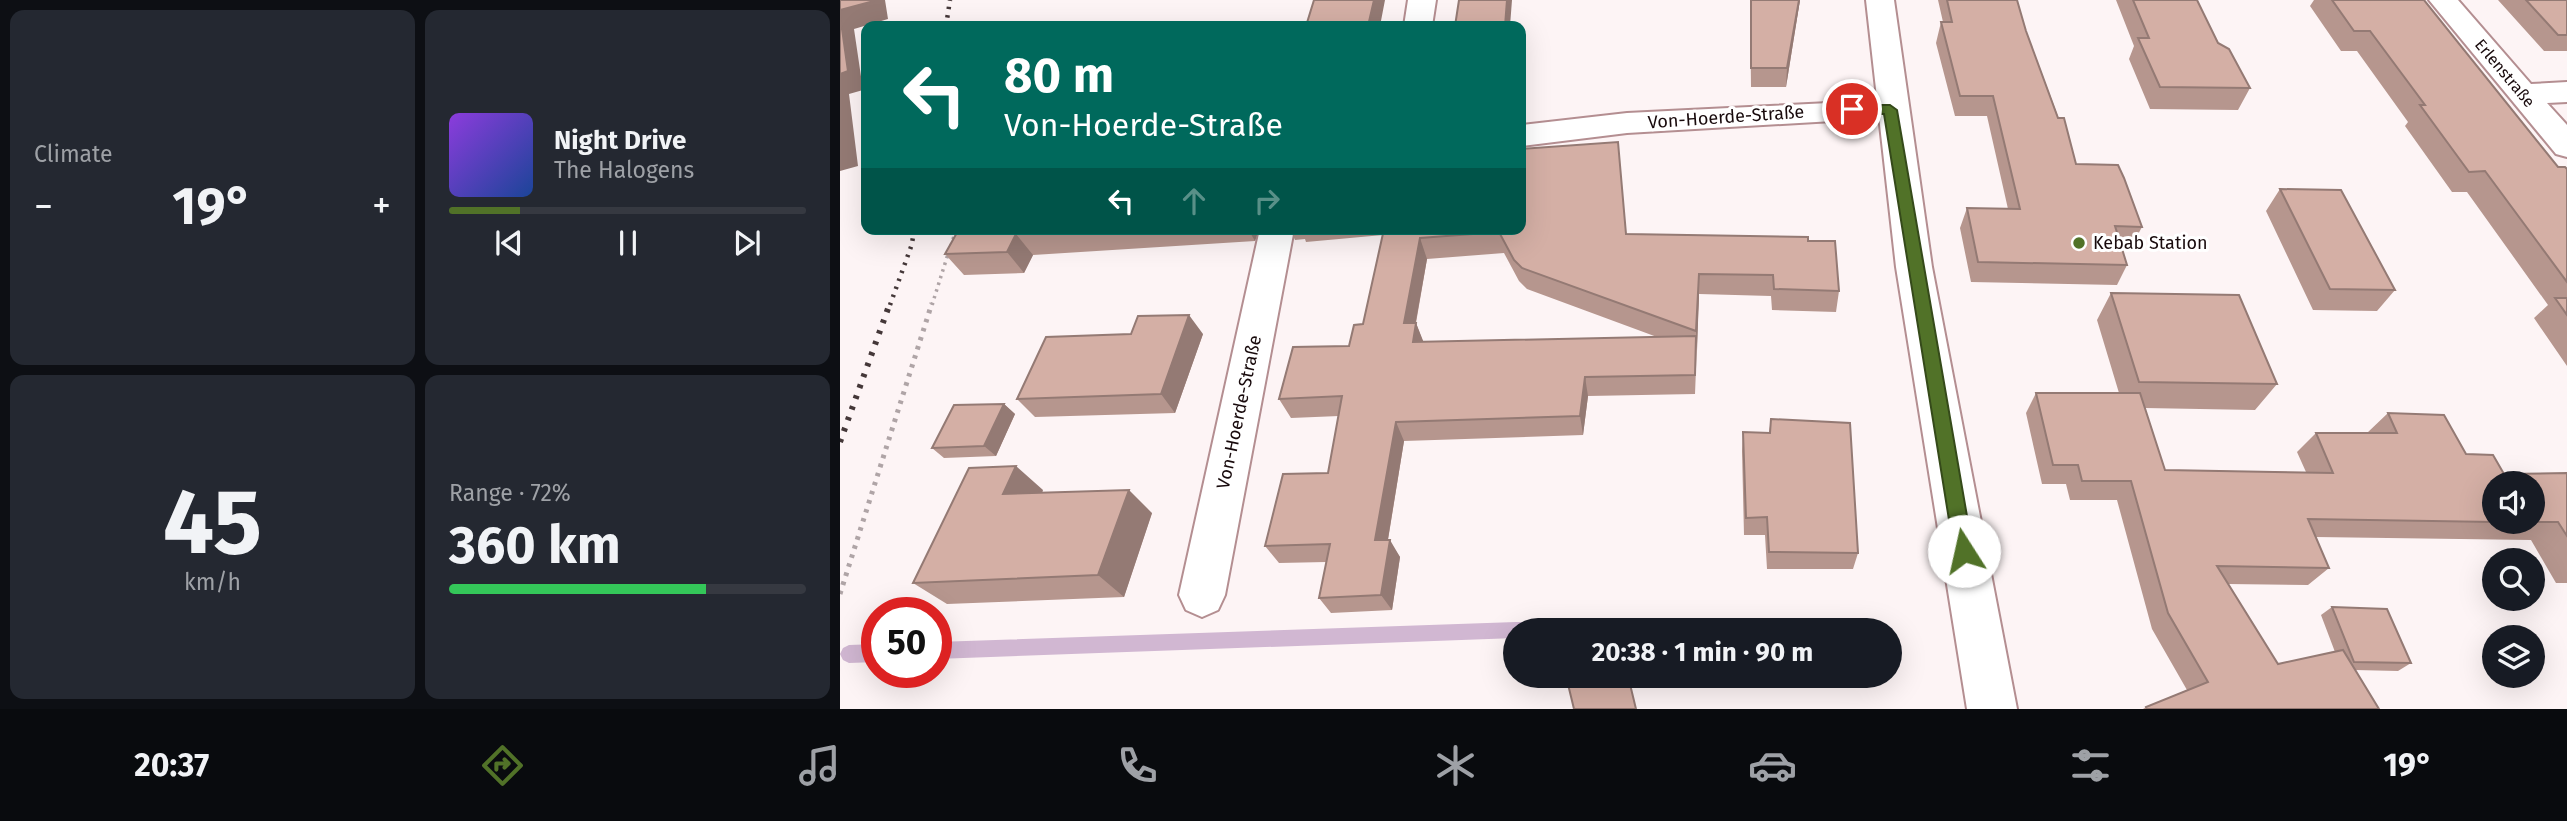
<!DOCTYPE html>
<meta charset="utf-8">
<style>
body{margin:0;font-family:"Fira Sans",sans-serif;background:#242831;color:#f1f3f6;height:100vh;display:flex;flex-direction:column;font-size:26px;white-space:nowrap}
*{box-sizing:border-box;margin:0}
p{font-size:23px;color:#9ea1a6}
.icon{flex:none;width:38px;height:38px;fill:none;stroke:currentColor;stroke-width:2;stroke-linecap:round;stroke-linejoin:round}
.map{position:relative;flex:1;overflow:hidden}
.details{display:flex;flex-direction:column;gap:10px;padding:10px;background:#0d0f14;width:840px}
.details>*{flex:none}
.guide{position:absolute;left:21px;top:21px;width:665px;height:214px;border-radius:14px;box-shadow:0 7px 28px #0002;background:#00695c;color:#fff;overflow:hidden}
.buttons{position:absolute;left:1642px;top:471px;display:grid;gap:14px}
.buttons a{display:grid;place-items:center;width:63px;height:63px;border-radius:50%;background:#171b24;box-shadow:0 7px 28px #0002;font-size:35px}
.speed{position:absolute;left:21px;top:597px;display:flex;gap:14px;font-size:35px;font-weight:700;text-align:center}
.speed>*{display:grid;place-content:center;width:91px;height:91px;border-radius:50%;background:#171b24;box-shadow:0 7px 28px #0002;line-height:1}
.speed .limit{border:10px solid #d22;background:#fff;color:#111}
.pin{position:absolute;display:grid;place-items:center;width:60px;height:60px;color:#fff;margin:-30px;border:4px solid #fff;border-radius:50%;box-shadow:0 2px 7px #0007}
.me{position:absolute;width:77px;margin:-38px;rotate:350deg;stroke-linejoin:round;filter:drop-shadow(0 0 5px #0008)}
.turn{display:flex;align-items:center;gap:24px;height:147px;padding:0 28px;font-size:32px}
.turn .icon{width:91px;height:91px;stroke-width:2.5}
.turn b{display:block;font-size:49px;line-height:60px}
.lanes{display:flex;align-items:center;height:66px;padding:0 28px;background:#0003;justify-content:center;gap:35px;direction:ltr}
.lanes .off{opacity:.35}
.big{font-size:52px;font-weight:700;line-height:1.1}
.details .card{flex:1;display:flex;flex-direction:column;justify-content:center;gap:10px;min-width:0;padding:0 24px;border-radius:14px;background:#242831}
.details .dial{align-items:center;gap:0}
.dial b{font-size:91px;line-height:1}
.song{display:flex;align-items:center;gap:21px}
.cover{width:84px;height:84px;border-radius:10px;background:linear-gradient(135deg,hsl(270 70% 55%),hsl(220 70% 35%))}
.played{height:7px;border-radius:4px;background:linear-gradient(90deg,#517228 20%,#363941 20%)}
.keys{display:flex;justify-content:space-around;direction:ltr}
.heat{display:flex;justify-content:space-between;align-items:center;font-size:38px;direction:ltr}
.charge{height:10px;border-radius:5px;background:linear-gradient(90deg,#34c759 72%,#363941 0)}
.details .tiles{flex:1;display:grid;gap:10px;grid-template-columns:repeat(2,1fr)}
.trip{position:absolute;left:663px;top:618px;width:399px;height:70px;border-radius:35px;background:#171b24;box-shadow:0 7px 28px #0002;font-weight:700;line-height:70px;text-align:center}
.tabs{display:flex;height:112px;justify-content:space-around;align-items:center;background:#090b0e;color:#9ea1a6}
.tabs .icon{width:49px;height:49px}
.tabs .on{color:#517228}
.tabs b{font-size:32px;color:#f1f3f6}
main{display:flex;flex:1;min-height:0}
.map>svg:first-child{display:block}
</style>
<main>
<section class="details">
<div class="tiles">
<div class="card"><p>Climate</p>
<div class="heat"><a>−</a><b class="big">19°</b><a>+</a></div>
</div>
<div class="card">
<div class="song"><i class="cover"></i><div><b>Night Drive</b><p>The Halogens</p></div></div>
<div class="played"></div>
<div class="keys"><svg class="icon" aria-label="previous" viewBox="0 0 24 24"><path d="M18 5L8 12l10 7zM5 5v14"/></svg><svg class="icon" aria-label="pause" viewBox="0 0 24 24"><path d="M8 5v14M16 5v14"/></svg><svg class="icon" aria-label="next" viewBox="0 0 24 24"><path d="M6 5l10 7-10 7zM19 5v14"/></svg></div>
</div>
<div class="card dial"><b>45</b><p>km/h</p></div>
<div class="card"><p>Range · 72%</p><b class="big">360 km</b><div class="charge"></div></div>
</div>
</section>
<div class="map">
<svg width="1727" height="709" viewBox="0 0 1727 709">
<rect width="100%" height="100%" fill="#fdf4f5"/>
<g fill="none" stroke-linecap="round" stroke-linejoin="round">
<path fill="#d1b7d2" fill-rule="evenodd" d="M676,622H693L699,624L702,630H676V638L96,659V642Z
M37,644V662L9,663L3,660L0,654L3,648L9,645Z"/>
<g stroke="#b48e91" stroke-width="4">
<path id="minor" d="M568,0H596L592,26H564Z
M1589,0H1618L1691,84L1727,82V102L1707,103L1727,125V157L1716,154Z
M1050,100L1061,103L1066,110L1061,117L787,133L681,146V125L787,113Z
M420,229H454L385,595L378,610L362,617L346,610L339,595Z"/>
</g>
<g stroke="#b48e91" stroke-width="4">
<path id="major" d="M1026,0H1054L1092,267L1177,709H1127L1056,267Z"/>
</g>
<path stroke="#afa4a6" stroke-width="3.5" stroke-dasharray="2.5 4.5" stroke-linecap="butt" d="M111,246L116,229
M92,305L108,254"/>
<path stroke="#afa4a6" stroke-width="5" stroke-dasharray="3.5 6" stroke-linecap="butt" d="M0,594L92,303"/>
<use href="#minor" fill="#fff" fill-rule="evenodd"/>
<use href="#major" fill="#fff" fill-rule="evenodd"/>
<path stroke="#443738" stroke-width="4.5" stroke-dasharray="2.5 6" stroke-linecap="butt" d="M106,26L110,0
M50,305L72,244L74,229"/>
<path stroke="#443738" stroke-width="6" stroke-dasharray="3.5 8" stroke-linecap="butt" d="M0,442L50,303"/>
</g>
<path fill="#b6968e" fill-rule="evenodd" d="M910,0H960L946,87H911Z
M1098,0H1177L1186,31L1236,164L1302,227L1291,247H1281L1287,265L1277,285L1131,282L1120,228L1127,208L1168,209L1147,116H1115L1096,43L1101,22H1103Z
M1276,0H1357L1378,43L1410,88L1398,110L1310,109L1289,59L1294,46Z
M1474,0H1584L1718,167L1727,169V366L1694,318L1708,305L1627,192H1612L1565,126L1568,122L1517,51H1501L1470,6Z
M1658,0H1727V51H1704Z
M1440,189L1555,290L1537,311L1473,310L1426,211Z
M119,229H419L415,241L193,255L184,273L124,275L105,254Z
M450,229H681L968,241L999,291L996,312L932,310L931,296L859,294L855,394L748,396L743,435L564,441L548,540L560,557L552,610L491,613L479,598L486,562L439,563L425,546L488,473L499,416L451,418L439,399L509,346L523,324L543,235L466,242L465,239L455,240ZM664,253L679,281L687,289L817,337L583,342L576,323L587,259Z
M1271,293L1437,384L1415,410L1305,408L1325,470L1466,472L1457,452L1476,433H1527L1548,413L1664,474L1727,473V583H1716L1691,540L1476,537L1489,568L1468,585L1388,584L1438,664L1495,652L1481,615L1492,607L1571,663L1558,671L1515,670L1539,709H1303L1306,707L1347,690L1312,629L1277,500H1230L1226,484H1202L1186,413L1196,393H1279L1257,320Z
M291,334H363L335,413L195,417L177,399Z
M164,404L175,414L156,456L104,458L92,448Z
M931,419L1018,553L1013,569H927L925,535H904L902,451L903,432L929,433Z
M203,490L202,493L312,513L284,597L107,604L73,583Z"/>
<path fill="#947a74" d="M34,0H45L48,19L14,29L23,90L9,94L18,166L0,171V10Z
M534,0H545L540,26H528Z
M667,0H672L670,26H665Z
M959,0H960L946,87L947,68Z
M408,229H419L415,241Z
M176,234L193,255L184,273L167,252Z
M580,238L587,259L572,343L564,323Z
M859,274V294L857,351L856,331Z
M349,315L363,334L335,413L321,394Z
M576,323L584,343L573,342Z
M745,377L748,396L743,435L740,416Z
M164,404L175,414L156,456L144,446Z
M556,422L564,441L545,557L535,540Z
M176,466L203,490L191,517L163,494Z
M289,490L312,513L284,597L258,575Z
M550,540L560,557L552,610L541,595Z"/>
<path fill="#d4afa5" stroke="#947a74" stroke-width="2" d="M0,0H34V1L0,10Z
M474,0H534L528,26H466Z
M619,0H667L665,26H615Z
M911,0H959L947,68H911Z
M1107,0H1177L1186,31L1218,118H1224L1236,164L1278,165L1284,178L1302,227L1275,226L1287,265L1138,262L1127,208L1180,209L1153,96H1120L1101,22H1112Z
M1293,0H1357L1378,43L1389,49L1410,88L1320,87L1298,38H1309Z
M1492,0H1584L1718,167H1725L1727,169V282L1645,171L1629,172L1580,105H1585L1530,31H1514Z
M1686,0H1727V35H1718Z
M0,15L8,71L0,74Z
M778,142L786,234L968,237V241H995L999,291L934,289L933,275L859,274L856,331L682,268L674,260L659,232L580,238L564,323H576L573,342L856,336L855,375L745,377L740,416L556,422L535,540H550L541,595L479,598L490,544L425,546L443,474L488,473L502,396L439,399L453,347L509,346L514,325L523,324L544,229H681V149Z
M1440,189L1501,190L1555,290L1490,289Z
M119,229H256L176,234L167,252L105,254Z
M1271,293L1399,295L1437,384L1299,382Z
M1715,298H1727V315Z
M349,315L321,394L177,399L206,337L291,334L298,316Z
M1196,393H1300L1325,470L1493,473L1476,433H1557L1548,413L1604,415L1626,454L1653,455L1664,474L1727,473V536L1718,522H1654H1692V483H1654V522L1468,519L1489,568L1377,566L1438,664L1503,650L1539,709H1307L1306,707L1368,682L1328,613L1291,481H1242L1238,465H1213Z
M164,404L144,446L92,448L114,405Z
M931,419L1010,423L1018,553L929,552L927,517L906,518L903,432L930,433Z
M176,466L163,494L289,490L258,575L73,583L129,468Z
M1492,607L1547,609L1571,663L1514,662Z
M726,676H788L796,709H734Z"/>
<path fill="#517228" stroke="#354a1a" stroke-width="2" d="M1050,105L1057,110L1133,551L1130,557L1124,559L1117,557L1114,551L1044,114L1012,113L1005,109L1012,105Z"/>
<circle fill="#517228" stroke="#fff" stroke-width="2.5" cx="1239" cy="243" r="7"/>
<g text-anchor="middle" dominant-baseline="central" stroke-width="6" stroke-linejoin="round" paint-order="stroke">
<g font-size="16" fill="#180a0c" stroke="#fff">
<text transform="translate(1665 73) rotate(50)">Erlenstraße</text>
</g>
<g font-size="18" fill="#180a0c" stroke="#fff">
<text transform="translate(886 117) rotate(-4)">Von-Hoerde-Straße</text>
<text transform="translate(399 412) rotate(-78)">Von-Hoerde-Straße</text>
</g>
<g font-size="18" fill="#180a0c" stroke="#fff" text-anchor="start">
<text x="1253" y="243">Kebab Station</text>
</g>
</g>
</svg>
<div class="buttons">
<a><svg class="icon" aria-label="sound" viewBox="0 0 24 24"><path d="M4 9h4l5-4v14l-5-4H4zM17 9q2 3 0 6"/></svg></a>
<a><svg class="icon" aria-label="search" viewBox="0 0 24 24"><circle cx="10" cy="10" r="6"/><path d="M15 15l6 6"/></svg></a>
<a><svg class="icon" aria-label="layers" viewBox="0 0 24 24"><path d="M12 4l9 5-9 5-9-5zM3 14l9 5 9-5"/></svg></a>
</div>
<div class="speed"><div class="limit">50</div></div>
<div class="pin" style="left:1012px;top:109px;background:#d93025"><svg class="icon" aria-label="arrive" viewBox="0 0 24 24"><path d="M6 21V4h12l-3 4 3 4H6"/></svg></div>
<svg class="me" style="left:1124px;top:551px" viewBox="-20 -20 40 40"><circle r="19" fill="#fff"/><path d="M0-13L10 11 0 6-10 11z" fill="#517228"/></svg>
<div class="trip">20:38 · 1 min · 90 m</div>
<div class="guide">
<div class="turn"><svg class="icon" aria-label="left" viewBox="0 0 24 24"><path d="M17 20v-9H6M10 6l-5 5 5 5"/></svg><div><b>80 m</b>Von-Hoerde-Straße</div></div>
<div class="lanes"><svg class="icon" aria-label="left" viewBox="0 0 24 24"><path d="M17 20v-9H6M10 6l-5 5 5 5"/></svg><svg class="icon off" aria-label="ahead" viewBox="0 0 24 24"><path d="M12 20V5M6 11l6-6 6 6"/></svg><svg class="icon off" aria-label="right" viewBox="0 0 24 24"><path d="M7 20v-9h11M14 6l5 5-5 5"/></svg></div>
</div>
</div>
</main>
<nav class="tabs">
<b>20:37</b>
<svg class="icon on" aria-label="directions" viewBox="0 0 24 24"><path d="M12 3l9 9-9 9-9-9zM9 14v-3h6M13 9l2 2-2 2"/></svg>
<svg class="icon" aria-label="music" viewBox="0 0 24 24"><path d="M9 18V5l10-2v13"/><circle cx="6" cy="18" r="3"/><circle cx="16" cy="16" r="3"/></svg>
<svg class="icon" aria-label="phone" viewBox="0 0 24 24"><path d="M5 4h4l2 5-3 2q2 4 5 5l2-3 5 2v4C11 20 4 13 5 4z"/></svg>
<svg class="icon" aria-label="climate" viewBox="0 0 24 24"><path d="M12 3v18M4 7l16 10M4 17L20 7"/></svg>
<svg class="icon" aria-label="car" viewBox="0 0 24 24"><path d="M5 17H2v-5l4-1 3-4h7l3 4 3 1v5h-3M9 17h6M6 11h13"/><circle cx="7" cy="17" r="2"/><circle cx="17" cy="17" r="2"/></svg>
<svg class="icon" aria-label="filters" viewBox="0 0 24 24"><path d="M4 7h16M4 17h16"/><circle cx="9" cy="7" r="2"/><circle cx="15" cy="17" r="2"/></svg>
<b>19°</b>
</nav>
